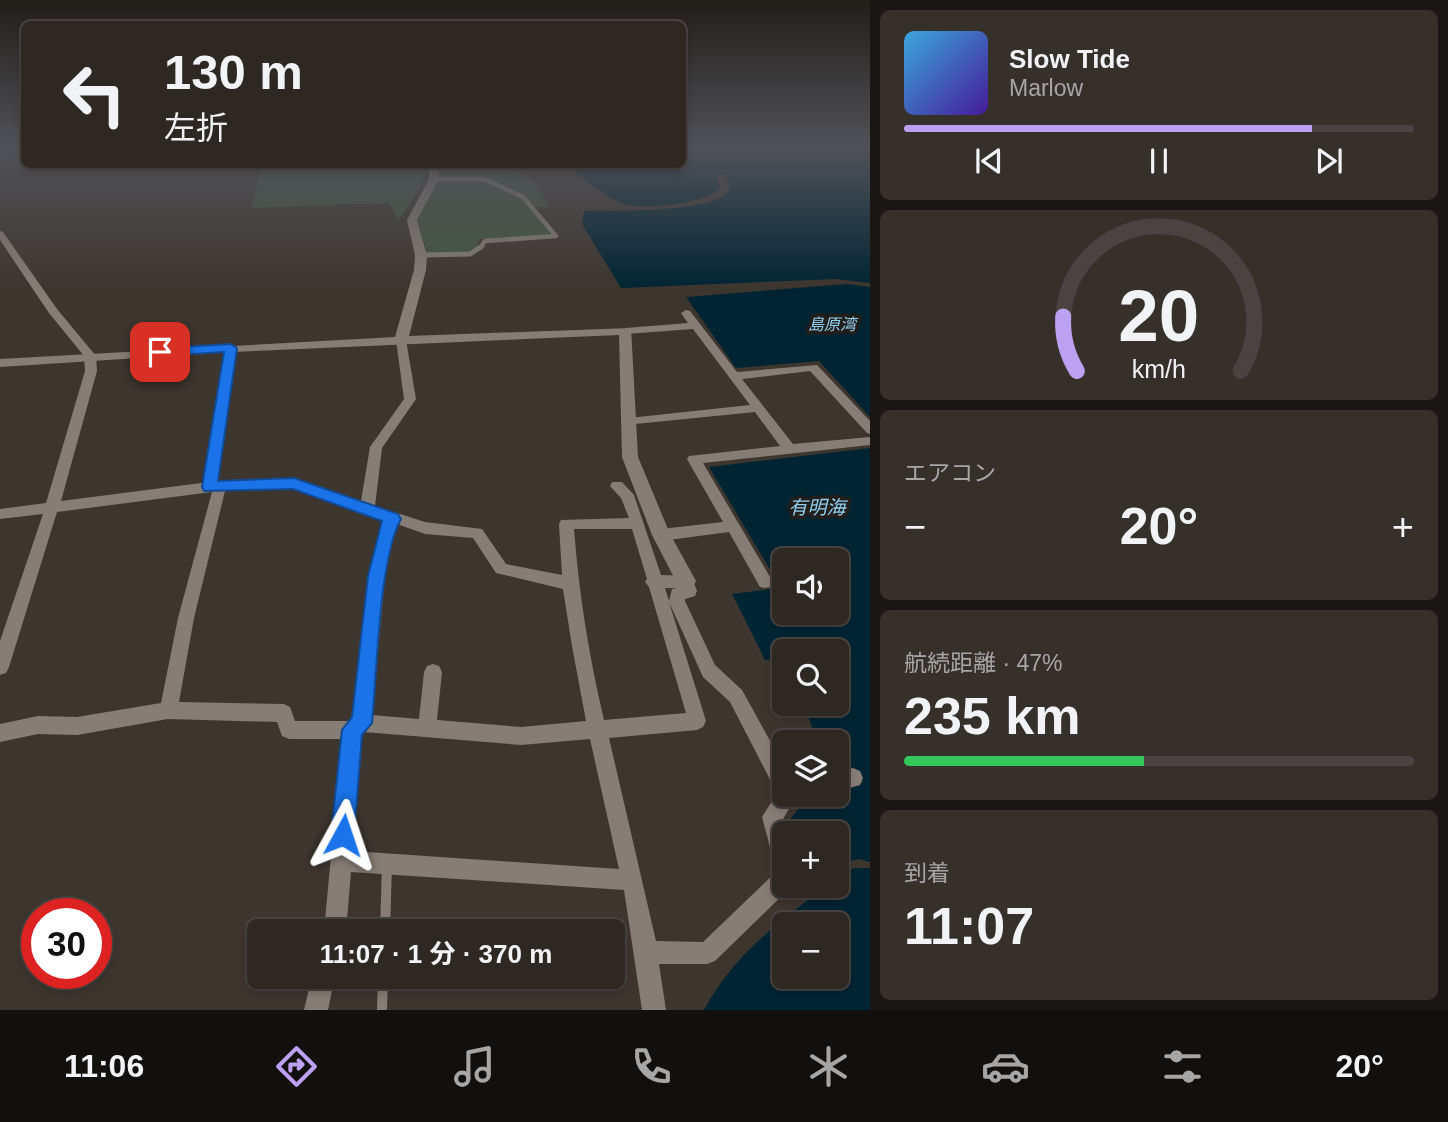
<!DOCTYPE html>
<html lang="ja">
<meta charset="utf-8">
<style>
body{margin:0;font-family:Arial,"Noto Sans JP",sans-serif;background:#36302b;color:#f1f3f6;height:100vh;display:flex;flex-direction:column;font-size:26px;white-space:nowrap}
*{box-sizing:border-box;margin:0}
p{font-size:23px;color:#a7a6a6}
.icon{flex:none;width:38px;height:38px;fill:none;stroke:currentColor;stroke-width:2;stroke-linecap:round;stroke-linejoin:round}
.map{position:relative;flex:1;overflow:hidden}
.panel{display:flex;flex-direction:column;gap:10px;padding:10px;background:#191613;width:578px}
.panel>*{flex:none}
.hud{position:absolute;left:21px;top:21px;width:665px;height:147px;border-radius:10px;box-shadow:0 4px 10px #0003,0 0 0 2px #494441;background:#2e2823;color:#f1f3f6;overflow:hidden}
.tools{position:absolute;left:772px;top:548px;display:grid;gap:14px}
.tools a{display:grid;place-items:center;width:77px;height:77px;border-radius:10px;background:#2e2823;box-shadow:0 4px 10px #0003,0 0 0 2px #494441;font-size:35px}
.speed{position:absolute;left:21px;top:898px;display:flex;gap:14px;font-size:35px;font-weight:700;text-align:center}
.speed>*{display:grid;place-content:center;width:91px;height:91px;border-radius:50%;background:#2e2823;box-shadow:0 4px 10px #0003,0 0 0 2px #494441;line-height:1}
.speed .limit{border:10px solid #d22;background:#fff;color:#111}
.pin{position:absolute;display:grid;place-items:center;width:60px;height:60px;color:#fff;margin:-30px;border-radius:14px;box-shadow:0 4px 10px #0006}
.me{position:absolute;width:77px;margin:-38px;rotate:5deg;stroke-linejoin:round;filter:drop-shadow(0 0 5px #0008)}
.turn{display:flex;align-items:center;gap:24px;height:147px;padding:0 28px;font-size:32px}
.turn .icon{width:91px;height:91px;stroke-width:2.5}
.turn b{display:block;font-size:49px;line-height:60px}
.big{font-size:52px;font-weight:700;line-height:1.1}
.panel .card{flex:1;display:flex;flex-direction:column;justify-content:center;gap:10px;min-width:0;padding:0 24px;border-radius:10px;background:#36302b}
.panel .dial{align-items:center;gap:0}
.dial svg{height:182px;overflow:visible;fill:none;stroke:#494441;stroke-width:7;stroke-linecap:round;text-anchor:middle}
.dial text{fill:#f1f3f6;stroke:none}
.song{display:flex;align-items:center;gap:21px}
.cover{width:84px;height:84px;border-radius:10px;background:linear-gradient(135deg,hsl(200 70% 55%),hsl(260 70% 35%))}
.played{height:7px;border-radius:4px;background:linear-gradient(90deg,#bca0f2 80%,#494441 80%)}
.keys{display:flex;justify-content:space-around;direction:ltr}
.heat{display:flex;justify-content:space-between;align-items:center;font-size:38px;direction:ltr}
.charge{height:10px;border-radius:5px;background:linear-gradient(90deg,#34c759 47%,#494441 0)}
.trip{position:absolute;left:247px;top:919px;width:378px;height:70px;border-radius:10px;background:#2e2823;box-shadow:0 4px 10px #0003,0 0 0 2px #494441;font-weight:700;line-height:70px;text-align:center}
.menu{display:flex;height:112px;justify-content:space-around;align-items:center;background:#12100e;color:#a7a6a6}
.menu .icon{width:49px;height:49px}
.menu .selected{color:#bca0f2}
.menu b{font-size:32px;color:#f1f3f6}
main{display:flex;flex:1;min-height:0}
.map>svg:first-child{display:block}
</style>
<main>
<div class="map">
<svg width="871" height="1010" viewBox="0 0 871 1010">
<rect width="100%" height="100%" fill="#3d362f"/>
<path fill="#435441" d="M263,165L426,164C427,184 410,203 399,219L388,203L251,208Z
M437,165H506L538,185L549,207H533L550,231L549,237L480,239L476,249L472,252L427,253L417,218Z"/>
<path fill="#012433" fill-rule="evenodd" d="M683,147H870V283L835,279L621,288L582,224L584,211C602,210 761,216 724,175H717L720,188C705,204 642,211 621,203C604,196 581,178 569,165L682,164Z
M847,284L870,287V417L819,361L736,368L686,297Z
M870,448V862L859,859L837,864L836,833H795L789,821L802,804L836,794L837,792L863,782L851,766L837,771L836,742H818L803,704H836V651H784V658L765,660L732,594L781,588L709,467ZM784,560H836V612H784Z
M854,868H870V1010H704C734,954 777,924 826,886H836L837,877ZM784,924H836V976H784Z"/>
<g fill="none" stroke-linecap="round" stroke-linejoin="round">
<path stroke="#867e76" stroke-width="4.5" d="M434,179H484L523,197L556,236L485,241L480,248"/>
<path stroke="#867e76" stroke-width="5" d="M421,255L470,254L482,246
M227,375L231,348"/>
<path stroke="#867e76" stroke-width="6" d="M209,487L227,373"/>
<path stroke="#867e76" stroke-width="10" d="M385,931L387,865
M382,1010L383,976"/>
<path fill="#867e76" fill-rule="evenodd" d="M0,231L3,232L57,309L96,356L97,371L61,501L209,482L294,479L361,501L370,447L404,399L396,340L401,337L406,340L416,399L382,448L375,506L425,522L482,529L506,564L562,575L559,524L561,520L629,518L621,498L610,486L612,482H622L634,495L661,575L691,576L697,591L695,596L685,599V601L715,665L742,690L784,766V794H798L783,819L786,833H784V886H792L715,961L707,964H659L666,1010H642L624,890L351,872L346,931H324L342,739H289L282,736L277,722L168,719L77,735L38,734L0,742V724L38,716L77,717L161,703L178,618L212,492L57,512L9,667L6,673L0,675V641L43,514L0,519V509L46,503L85,371L84,356L49,313L0,240ZM294,489L360,512L362,515L383,520L369,576L353,718L349,721H295L290,707L284,704L179,702L194,618L225,491ZM397,524L425,534L473,538L496,573L563,589L572,646L586,721L521,727L437,720L442,672L439,666L433,664L427,666L424,672L419,719L372,715L385,576ZM574,529H632L647,579L645,582L649,587L686,713L604,720C589,657 579,594 574,529ZM665,588H677L672,589L669,601ZM669,602L703,677L730,702L777,793L762,817L774,862L778,870L703,942L656,941L609,738L697,730L703,727L706,721ZM364,732L521,745L590,739L619,869L352,851L361,735Z
M686,310L690,311L737,372L817,365L871,422V434L867,433L810,371L742,379L793,444L871,437V445L703,463L773,582L770,587L765,588L760,587L729,532L661,541L656,539L654,535L656,531L661,529L723,522L687,459L689,456L780,446L755,412L625,425L623,422L629,418L750,405L693,329L626,334L621,331L626,328L688,323L681,313Z
M853,768L860,771L863,778L860,785L836,792V772Z
M312,976H335L328,1010H304Z"/>
<path fill="#867e76" fill-rule="evenodd" d="M429,164H439V179L417,220L427,255L426,270L409,336L631,328L638,457L670,534L696,581L693,587L686,589L679,587L652,535L622,457L619,335L231,352L0,367V359L395,337L414,270L415,255L407,220L429,179Z"/>
</g>
<linearGradient id="sky" x2="0" y2="1"><stop stop-color="#221e1a"/><stop offset="0.51" stop-color="#515258"/><stop offset="1" stop-color="#515258" stop-opacity="0"/></linearGradient>
<rect width="871" height="289" fill="url(#sky)"/>
<path fill="#1a73e8" stroke="#114b97" stroke-width="2" d="M231,344L237,348L218,481L294,478L398,514L401,519C379,558 377,673 372,723L362,735L354,835L351,843L343,847L335,843L331,835L342,730L352,717L368,576L382,521L293,489L204,491L202,487L224,352L160,356L154,352L160,348Z"/>
<g text-anchor="middle" dominant-baseline="central" stroke-width="7" stroke-linejoin="round" paint-order="stroke">
<g font-size="16" font-style="italic" fill="#91d0f0" stroke="#211e1b">
<text x="832" y="324">島原湾</text>
</g>
<g font-size="19" font-style="italic" fill="#91d0f0" stroke="#211e1b">
<text x="817" y="507">有明海</text>
</g>
</g>
</svg>
<div class="tools">
<a><svg class="icon" aria-label="sound" viewBox="0 0 24 24"><path d="M4 9h4l5-4v14l-5-4H4zM17 9q2 3 0 6"/></svg></a>
<a><svg class="icon" aria-label="search" viewBox="0 0 24 24"><circle cx="10" cy="10" r="6"/><path d="M15 15l6 6"/></svg></a>
<a><svg class="icon" aria-label="layers" viewBox="0 0 24 24"><path d="M12 4l9 5-9 5-9-5zM3 14l9 5 9-5"/></svg></a>
<a>+</a>
<a>−</a>
</div>
<div class="speed"><div class="limit">30</div></div>
<div class="pin" style="left:160px;top:352px;background:#d93025"><svg class="icon" aria-label="arrive" viewBox="0 0 24 24"><path d="M6 21V4h12l-3 4 3 4H6"/></svg></div>
<svg class="me" style="left:343px;top:835px" viewBox="-20 -20 40 40"><path d="M0-17L14 15 0 8-14 15z" fill="#1a73e8" stroke="#fff" stroke-width="4"/></svg>
<div class="trip">11:07 · 1 分 · 370 m</div>
<div class="hud">
<div class="turn"><svg class="icon" aria-label="left" viewBox="0 0 24 24"><path d="M17 20v-9H6M10 6l-5 5 5 5"/></svg><div><b>130 m</b>左折</div></div>
</div>
</div>
<section class="panel">
<div class="card">
<div class="song"><i class="cover"></i><div><b>Slow Tide</b><p>Marlow</p></div></div>
<div class="played"></div>
<div class="keys"><svg class="icon" aria-label="previous" viewBox="0 0 24 24"><path d="M18 5L8 12l10 7zM5 5v14"/></svg><svg class="icon" aria-label="pause" viewBox="0 0 24 24"><path d="M8 5v14M16 5v14"/></svg><svg class="icon" aria-label="next" viewBox="0 0 24 24"><path d="M6 5l10 7-10 7zM19 5v14"/></svg></div>
</div>
<div class="card dial"><svg viewBox="0 0 100 80">
<path d="M14 69A42 42 0 1 1 86 69"/>
<path d="M14 69A42 42 0 0 1 8 45" stroke="#bca0f2"/>
<text x="50" y="56" font-size="32" font-weight="700">20</text>
<text x="50" y="72" font-size="11">km/h</text>
</svg></div>
<div class="card"><p>エアコン</p>
<div class="heat"><a>−</a><b class="big">20°</b><a>+</a></div>
</div>
<div class="card"><p>航続距離 · 47%</p><b class="big">235 km</b><div class="charge"></div></div>
<div class="card"><p>到着</p><b class="big">11:07</b></div>
</section>
</main>
<nav class="menu">
<b>11:06</b>
<svg class="icon selected" aria-label="directions" viewBox="0 0 24 24"><path d="M12 3l9 9-9 9-9-9zM9 14v-3h6M13 9l2 2-2 2"/></svg>
<svg class="icon" aria-label="music" viewBox="0 0 24 24"><path d="M9 18V5l10-2v13"/><circle cx="6" cy="18" r="3"/><circle cx="16" cy="16" r="3"/></svg>
<svg class="icon" aria-label="phone" viewBox="0 0 24 24"><path d="M5 4h4l2 5-3 2q2 4 5 5l2-3 5 2v4C11 20 4 13 5 4z"/></svg>
<svg class="icon" aria-label="climate" viewBox="0 0 24 24"><path d="M12 3v18M4 7l16 10M4 17L20 7"/></svg>
<svg class="icon" aria-label="car" viewBox="0 0 24 24"><path d="M5 17H2v-5l4-1 3-4h7l3 4 3 1v5h-3M9 17h6M6 11h13"/><circle cx="7" cy="17" r="2"/><circle cx="17" cy="17" r="2"/></svg>
<svg class="icon" aria-label="filters" viewBox="0 0 24 24"><path d="M4 7h16M4 17h16"/><circle cx="9" cy="7" r="2"/><circle cx="15" cy="17" r="2"/></svg>
<b>20°</b>
</nav>
